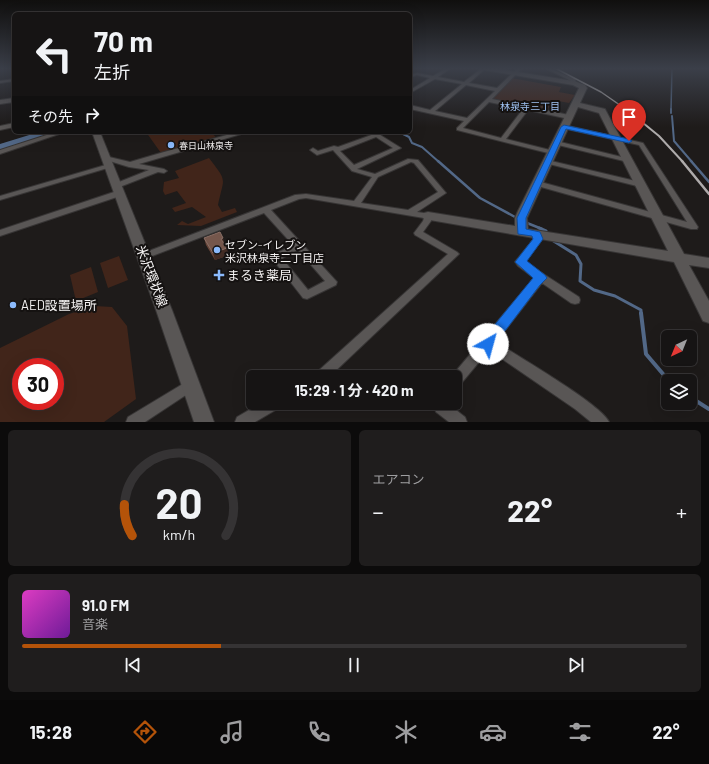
<!DOCTYPE html>
<html lang="ja">
<meta charset="utf-8">
<style>
body{margin:0;font-family:Barlow,"Noto Sans JP",sans-serif;background:#1f1d1d;color:#f1f3f6;height:100vh;display:flex;flex-direction:column;font-size:15px;white-space:nowrap}
*{box-sizing:border-box;margin:0}
p{font-size:13px;color:#9e9ea0}
.icon{flex:none;width:22px;height:22px;fill:none;stroke:currentColor;stroke-width:2;stroke-linecap:round;stroke-linejoin:round}
.map{position:relative;height:422px;overflow:hidden}
.details{display:flex;flex-direction:column;gap:8px;padding:8px;background:#0c0b0b;flex:1}
.details>*{flex:none}
.guide{position:absolute;left:12px;top:12px;width:400px;height:122px;border-radius:6px;box-shadow:0 4px 16px #0002,0 0 0 1px #353334;background:#161414;color:#f1f3f6;overflow:hidden}
.needle{width:26px;rotate:223deg}
.fabs{position:absolute;left:661px;top:330px;display:grid;gap:8px}
.fabs a{display:grid;place-items:center;width:36px;height:36px;border-radius:6px;background:#161414;box-shadow:0 4px 16px #0002,0 0 0 1px #353334;font-size:20px}
.speed{position:absolute;left:12px;top:358px;display:flex;gap:8px;font-size:20px;font-weight:700;text-align:center}
.speed>*{display:grid;place-content:center;width:52px;height:52px;border-radius:50%;background:#161414;box-shadow:0 4px 16px #0002,0 0 0 1px #353334;line-height:1}
.speed .limit{border:6px solid #d22;background:#fff;color:#111}
.pin{position:absolute;display:grid;place-items:center;width:34px;height:34px;color:#fff;margin:-41px -17px;border-radius:50% 50% 50% 0;rotate:-45deg;box-shadow:0 0 4px #0007}
.pin .icon{rotate:45deg}
.me{position:absolute;width:44px;margin:-22px;rotate:38deg;stroke-linejoin:round;filter:drop-shadow(0 0 3px #0008)}
.turn{display:flex;align-items:center;gap:14px;height:84px;padding:0 16px;font-size:18px}
.turn .icon{width:52px;height:52px;stroke-width:2.5}
.turn b{display:block;font-size:28px;line-height:34px}
.then{display:flex;align-items:center;height:38px;padding:0 16px;background:#0003;gap:8px;font-size:15px}
.big{font-size:30px;font-weight:700;line-height:1.1}
.details .tile{flex:1;display:flex;flex-direction:column;justify-content:center;gap:6px;min-width:0;padding:0 14px;border-radius:6px;background:#1f1d1d}
.details .dial{align-items:center;gap:0}
.dial svg{height:104px;overflow:visible;fill:none;stroke:#353334;stroke-width:7;stroke-linecap:round;text-anchor:middle}
.dial text{fill:#f1f3f6;stroke:none}
.song{display:flex;align-items:center;gap:12px}
.cover{width:48px;height:48px;border-radius:6px;background:linear-gradient(135deg,hsl(310 70% 55%),hsl(280 70% 35%))}
.played{height:4px;border-radius:2px;background:linear-gradient(90deg,#b45309 30%,#353334 30%)}
.keys{display:flex;justify-content:space-around;direction:ltr}
.heat{display:flex;justify-content:space-between;align-items:center;font-size:22px;direction:ltr}
.details .tiles{flex:1;display:grid;gap:8px;grid-template-columns:1fr 1fr}
.tile:last-child{grid-column:span 2}
.trip{position:absolute;left:246px;top:370px;width:216px;height:40px;border-radius:6px;background:#161414;box-shadow:0 4px 16px #0002,0 0 0 1px #353334;font-weight:700;line-height:40px;text-align:center}
.menu{display:flex;height:64px;justify-content:space-around;align-items:center;background:#090808;color:#9e9ea0}
.menu .icon{width:28px;height:28px}
.menu .on{color:#b45309}
.menu b{font-size:18px;color:#f1f3f6}
.map>svg:first-child{display:block}
</style>
<div class="map">
<svg width="709" height="422" viewBox="0 0 709 422">
<rect width="100%" height="100%" fill="#1e1b1a"/>
<path fill="#41251a" fill-rule="evenodd" d="M511,78L561,87L559,92L575,95L569,103L553,100L547,111L491,99Z
M146,132H210L216,137L161,153Z
M209,158C228,183 224,176 218,205L222,212L235,208L237,212L201,226L177,225L182,221L188,224L206,217L192,207L175,212L172,208L186,203L177,191L165,195L163,191L164,182L179,178L175,171Z
M119,256L128,280L108,288L100,263Z
M91,267L98,292L76,301L70,275Z
M95,306L112,307L127,326L136,399L104,422H0V348L69,314ZM21,367H55V401H21Z"/>
<g fill="none" stroke-linecap="round" stroke-linejoin="round">
<path stroke="#526887" stroke-width="1.5" d="M671,110L672,68"/>
<path stroke="#526887" stroke-width="2" d="M671,113V109
M672,116L674,141L692,162
M399,132L409,137L412,143L422,147L439,162"/>
<path stroke="#526887" stroke-width="2.5" d="M438,161L480,198L515,217
M691,161L709,182
M527,223L542,229"/>
<path stroke="#526887" stroke-width="3" d="M539,228L546,231
M552,240L576,255L581,264L580,281L594,290L615,296L641,310V314"/>
<path stroke="#526887" stroke-width="4" d="M641,313L646,354L669,381
M690,397L709,409"/>
<path fill="#526887" fill-rule="evenodd" d="M39,132H54L53,134L0,151V144Z"/>
<g stroke="#373535" stroke-width="2">
<path id="street" d="M447,68H451L438,77L464,82L482,68H486L469,83L497,88L518,68H522L492,99L569,115L572,117L569,119L528,110L506,139L554,151V153L552,154L457,130V128L464,121L410,109V105L430,110L462,84L435,79L410,93V90L430,78L417,75L410,77V75L417,73L433,76ZM466,85L495,91L467,118L435,111ZM489,102L523,109L501,138L463,128Z
M545,68H549L575,79L576,83L572,84L571,81Z
M14,79V81L0,83V81Z
M14,98V102L0,104V100Z
M14,123V127L0,130V126Z
M564,125L643,143L698,227L697,229H691L534,185L533,183L537,181L687,222L639,145L562,128V126Z
M56,132H65L0,154V150Z
M238,132H248L139,164L164,169L167,171L164,173L158,172L117,188H114L113,186L114,184L149,170L129,167L103,159L102,158L105,156L130,162L164,152Z
M377,133L401,148L357,169L375,174L408,159L418,160L446,193L417,212L431,214L432,216L431,221L423,232L457,252L459,254L329,377H314L316,373L448,254L415,235L414,233L423,221L424,218L306,198L299,199L271,210L337,282L336,285L307,299L303,298L271,257L273,255L293,245L264,213L147,258H141L139,256L141,254L295,195L306,194L354,201L372,177L352,171L333,150L317,155L310,150L313,148L318,151L334,146L338,147ZM376,137L393,148L354,165L340,151ZM411,162L414,163L438,192L408,210L361,203L378,177ZM298,250L325,281L308,290L282,258Z
M556,141L630,159L631,160L628,162L554,144V142Z
M547,160L644,183L645,185L641,187L545,163V161Z
M109,164L111,165V167L0,200V196Z
M117,191H123L124,193L123,195L0,236V230Z
M537,231L541,234V241L525,262L579,297L580,300L579,303L575,304L571,303L542,283L496,342C516,355 602,405 609,422H591L575,409L489,350L459,386L455,388V377H451L534,278L518,266L515,262L533,240L534,232Z
M191,379L195,381L197,385L195,389L145,422H126L128,417Z
M261,403H281L279,408L255,422H235L237,417Z
M433,403H447L465,417L467,422H449L436,412Z"/>
</g>
<g stroke="#373535" stroke-width="2">
<path id="secondary" d="M482,68H493L574,81L585,85L587,88L580,103L605,109L606,111L684,254L709,258V268L689,265L709,301V323L703,321L674,262L424,219L422,216L424,213L428,212L515,226V218L518,211L579,88L573,85L485,70ZM578,107L599,113L668,251L528,229L527,218Z
M92,132H100L172,310L214,422H194L156,310Z"/>
</g>
<use href="#street" fill="#595655" fill-rule="evenodd"/>
<use href="#secondary" fill="#595655" fill-rule="evenodd"/>
<path stroke="#aeabab" stroke-width="1.5" d="M555,68L601,92L627,110"/>
<path stroke="#aeabab" stroke-width="2" d="M626,109L659,136L683,162"/>
<path stroke="#aeabab" stroke-width="2.5" d="M682,161L709,194"/>
</g>
<path fill="#664438" d="M204,238L225,245L229,255L215,260L206,245Z"/>
<path fill="#432c24" d="M223,238L225,245L221,239Z
M227,248L229,255L215,260L213,253Z"/>
<path fill="#75574c" stroke="#896f66" d="M220,232L223,238L221,239L227,248L213,253L204,238Z"/>
<linearGradient id="sky" x2="0" y2="1"><stop stop-color="#100f0e"/><stop offset="0.54" stop-color="#3b3f49"/><stop offset="1" stop-color="#3b3f49" stop-opacity="0"/></linearGradient>
<rect width="709" height="127" fill="url(#sky)"/>
<path fill="#1a73e8" stroke="#114b97" d="M564,125L629,139L632,141L629,143L566,129L526,218V229L540,232L543,239L527,261L545,275L547,278L540,285L492,348L488,349L483,348L481,344L483,339L533,278L515,262L533,239L532,236L518,234L517,218L561,127Z"/>
<g fill="#8bbafc" stroke="#151211" stroke-width="1.5">
<circle cx="171" cy="145" r="4"/>
<circle cx="217" cy="250" r="4"/>
<path d="M217 269h4v4h4v4h-4v4h-4v-4h-4v-4h4z"/>
<circle cx="13" cy="305" r="4"/>
</g>
<g text-anchor="middle" dominant-baseline="central" stroke-width="4" stroke-linejoin="round" paint-order="stroke">
<g font-size="9" fill="#f5f3f3" stroke="#151211" text-anchor="start">
<text x="179" y="145">春日山林泉寺</text>
</g>
<g font-size="10" fill="#9fc2f3" stroke="#151211">
<text x="530" y="106">林泉寺三丁目</text>
</g>
<g font-size="11" fill="#f5f3f3" stroke="#151211" text-anchor="start">
<text x="225" y="244">セブン-イレブン<tspan x="225" dy="13">米沢林泉寺二丁目店</tspan></text>
</g>
<g font-size="13" fill="#f5f3f3" stroke="#151211" text-anchor="start">
<text x="227" y="275">まるき薬局</text>
<text x="21" y="305">AED設置場所</text>
</g>
<g font-size="13" fill="#f5f3f3" stroke="#151211">
<text transform="translate(152 276) rotate(69)">米沢環状線</text>
</g>
</g>
</svg>
<div class="fabs">
<a><svg class="needle" viewBox="-14 -14 28 28"><path d="M0-13l5 13h-10z" fill="#e53935"/><path d="M0 13l5-13h-10z" fill="#9e9ea0"/></svg></a>
<a><svg class="icon" aria-label="layers" viewBox="0 0 24 24"><path d="M12 4l9 5-9 5-9-5zM3 14l9 5 9-5"/></svg></a>
</div>
<div class="speed"><div class="limit">30</div></div>
<div class="pin" style="left:629px;top:141px;background:#d93025"><svg class="icon" aria-label="arrive" viewBox="0 0 24 24"><path d="M6 21V4h12l-3 4 3 4H6"/></svg></div>
<svg class="me" style="left:488px;top:344px" viewBox="-20 -20 40 40"><circle r="19" fill="#fff"/><path d="M0-13L10 11 0 6-10 11z" fill="#1a73e8"/></svg>
<div class="trip">15:29 · 1 分 · 420 m</div>
<div class="guide">
<div class="turn"><svg class="icon" aria-label="left" viewBox="0 0 24 24"><path d="M17 20v-9H6M10 6l-5 5 5 5"/></svg><div><b>70 m</b>左折</div></div>
<div class="then">その先<svg class="icon" aria-label="right" viewBox="0 0 24 24"><path d="M7 20v-9h11M14 6l5 5-5 5"/></svg></div>
</div>
</div>
<section class="details">
<div class="tiles">
<div class="tile dial"><svg viewBox="0 0 100 80">
<path d="M14 69A42 42 0 1 1 86 69"/>
<path d="M14 69A42 42 0 0 1 8 45" stroke="#b45309"/>
<text x="50" y="56" font-size="32" font-weight="700">20</text>
<text x="50" y="72" font-size="11">km/h</text>
</svg></div>
<div class="tile"><p>エアコン</p>
<div class="heat"><a>−</a><b class="big">22°</b><a>+</a></div>
</div>
<div class="tile">
<div class="song"><i class="cover"></i><div><b>91.0 FM</b><p>音楽</p></div></div>
<div class="played"></div>
<div class="keys"><svg class="icon" aria-label="previous" viewBox="0 0 24 24"><path d="M18 5L8 12l10 7zM5 5v14"/></svg><svg class="icon" aria-label="pause" viewBox="0 0 24 24"><path d="M8 5v14M16 5v14"/></svg><svg class="icon" aria-label="next" viewBox="0 0 24 24"><path d="M6 5l10 7-10 7zM19 5v14"/></svg></div>
</div>
</div>
</section>
<nav class="menu">
<b>15:28</b>
<svg class="icon on" aria-label="directions" viewBox="0 0 24 24"><path d="M12 3l9 9-9 9-9-9zM9 14v-3h6M13 9l2 2-2 2"/></svg>
<svg class="icon" aria-label="music" viewBox="0 0 24 24"><path d="M9 18V5l10-2v13"/><circle cx="6" cy="18" r="3"/><circle cx="16" cy="16" r="3"/></svg>
<svg class="icon" aria-label="phone" viewBox="0 0 24 24"><path d="M5 4h4l2 5-3 2q2 4 5 5l2-3 5 2v4C11 20 4 13 5 4z"/></svg>
<svg class="icon" aria-label="climate" viewBox="0 0 24 24"><path d="M12 3v18M4 7l16 10M4 17L20 7"/></svg>
<svg class="icon" aria-label="car" viewBox="0 0 24 24"><path d="M5 17H2v-5l4-1 3-4h7l3 4 3 1v5h-3M9 17h6M6 11h13"/><circle cx="7" cy="17" r="2"/><circle cx="17" cy="17" r="2"/></svg>
<svg class="icon" aria-label="filters" viewBox="0 0 24 24"><path d="M4 7h16M4 17h16"/><circle cx="9" cy="7" r="2"/><circle cx="15" cy="17" r="2"/></svg>
<b>22°</b>
</nav>
